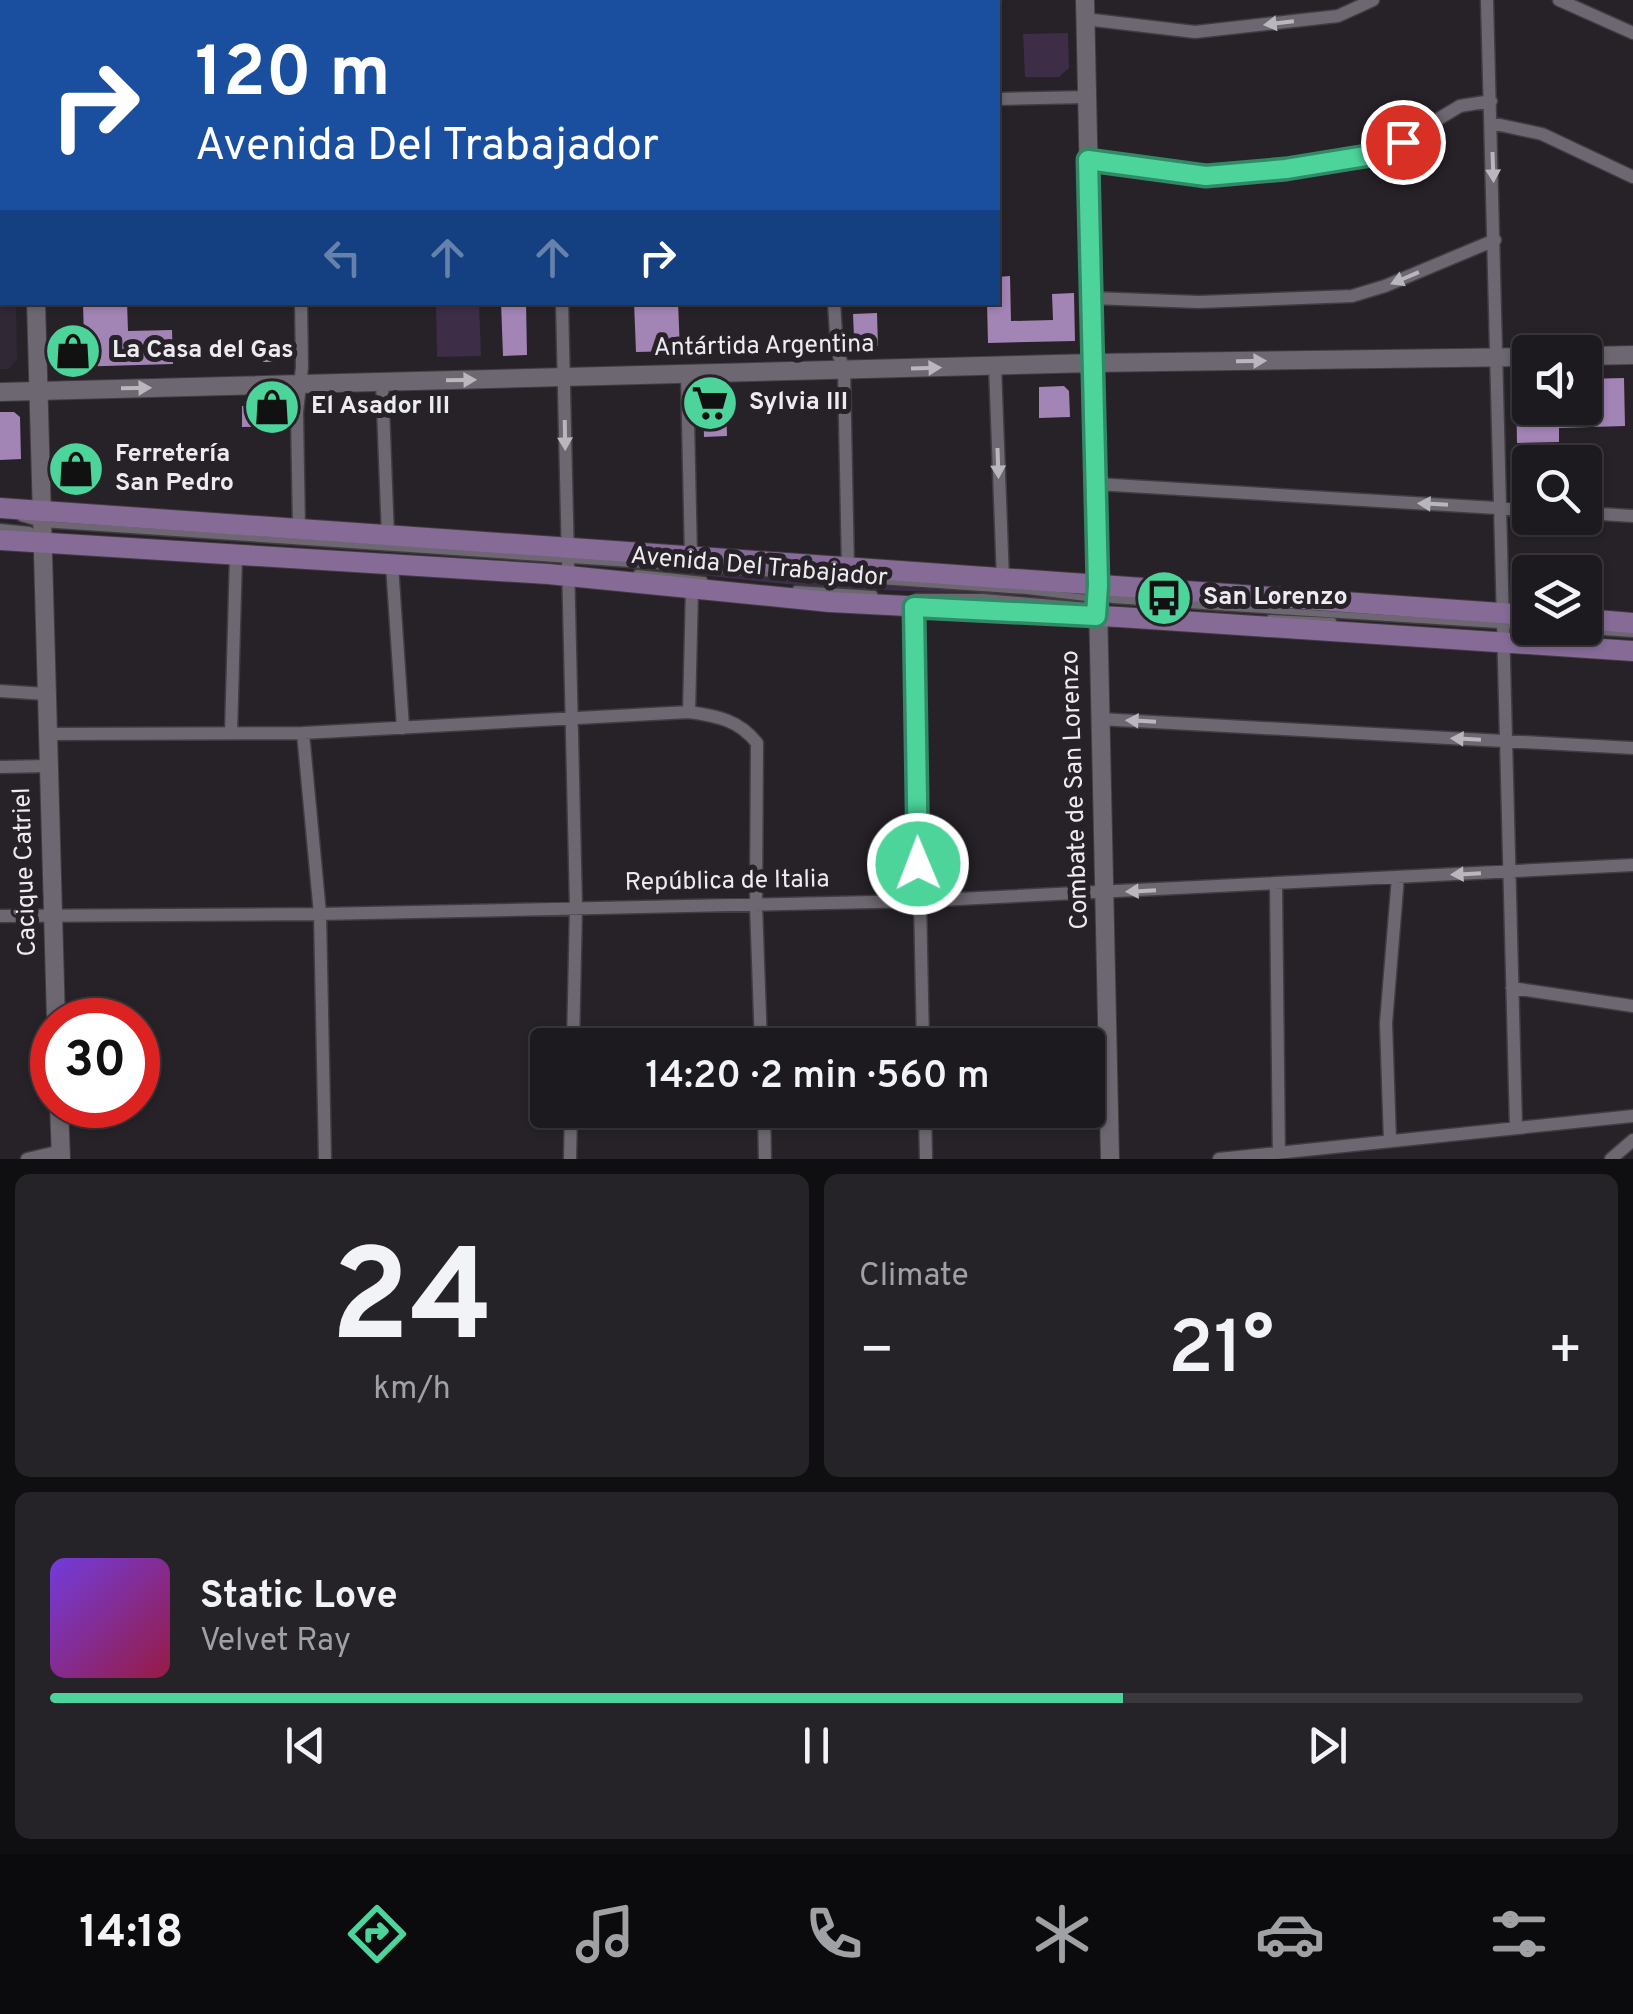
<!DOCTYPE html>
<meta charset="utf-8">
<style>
body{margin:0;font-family:Overpass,sans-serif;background:#252327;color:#f1f3f6;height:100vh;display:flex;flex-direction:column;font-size:38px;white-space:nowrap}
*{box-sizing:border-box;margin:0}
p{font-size:32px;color:#a0a1a4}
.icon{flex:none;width:55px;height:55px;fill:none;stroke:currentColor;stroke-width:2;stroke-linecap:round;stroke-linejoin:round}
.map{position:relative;height:1159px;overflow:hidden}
.drawer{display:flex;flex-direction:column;gap:15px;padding:15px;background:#0f0e10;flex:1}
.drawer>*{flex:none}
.guide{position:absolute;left:0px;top:0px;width:1000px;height:305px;box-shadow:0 2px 8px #0004,0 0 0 2px #3a383c;background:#1a4fa0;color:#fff;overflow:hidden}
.controls{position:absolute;left:1512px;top:335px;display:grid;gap:20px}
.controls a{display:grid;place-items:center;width:90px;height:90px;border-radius:10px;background:#1c1a1e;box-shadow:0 2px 8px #0004,0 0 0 2px #3a383c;font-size:50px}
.speed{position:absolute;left:30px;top:998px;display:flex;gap:20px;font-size:50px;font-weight:700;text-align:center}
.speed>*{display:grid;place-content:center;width:130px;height:130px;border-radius:50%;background:#1c1a1e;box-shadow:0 2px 8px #0004,0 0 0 2px #3a383c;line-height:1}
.speed .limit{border:15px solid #d22;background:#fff;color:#111}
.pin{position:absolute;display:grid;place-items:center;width:85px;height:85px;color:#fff;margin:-42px;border:5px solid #fff;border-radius:50%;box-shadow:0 2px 10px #0007}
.me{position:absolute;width:110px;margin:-55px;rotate:359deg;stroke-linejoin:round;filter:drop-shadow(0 0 8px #0008)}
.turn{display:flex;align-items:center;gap:35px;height:210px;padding:0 30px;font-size:45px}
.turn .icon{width:130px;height:130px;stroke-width:2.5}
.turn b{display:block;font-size:70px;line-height:85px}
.lanes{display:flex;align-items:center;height:95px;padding:0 30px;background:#0003;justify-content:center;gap:50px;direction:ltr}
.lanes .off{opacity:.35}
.big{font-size:75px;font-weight:600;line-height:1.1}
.drawer .card{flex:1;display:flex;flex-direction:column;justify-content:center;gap:15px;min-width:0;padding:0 35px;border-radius:15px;background:#252327}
.drawer .dial{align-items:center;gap:0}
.dial b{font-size:130px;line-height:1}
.song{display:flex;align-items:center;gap:30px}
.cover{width:120px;height:120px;border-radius:15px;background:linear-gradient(135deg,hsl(260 70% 55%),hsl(340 70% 35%))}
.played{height:10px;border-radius:5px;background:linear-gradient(90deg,#4cd49b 70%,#3a383c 70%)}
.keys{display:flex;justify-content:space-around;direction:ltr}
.heat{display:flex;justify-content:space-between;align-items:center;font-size:55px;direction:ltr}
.drawer .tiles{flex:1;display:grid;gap:15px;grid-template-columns:1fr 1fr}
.card:last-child{grid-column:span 2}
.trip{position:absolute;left:530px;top:1028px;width:575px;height:100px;border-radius:10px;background:#1c1a1e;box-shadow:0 2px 8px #0004,0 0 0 2px #3a383c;font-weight:600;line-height:100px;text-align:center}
.dock{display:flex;height:160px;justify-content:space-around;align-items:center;background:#0b0a0c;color:#a0a1a4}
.dock .icon{width:70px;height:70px}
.dock .current{color:#4cd49b}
.dock b{font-size:45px;color:#f1f3f6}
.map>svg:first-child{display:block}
</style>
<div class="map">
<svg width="1633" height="1159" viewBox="0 0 1633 1159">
<rect width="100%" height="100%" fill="#262228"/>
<path fill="#302835" d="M0,148L2,302L16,303L17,359L9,369H0Z"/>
<path fill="#3d2d47" d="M1068,33L1069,68L1059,77H1025L1023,34Z
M436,303H479L481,356L437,357Z
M677,572L975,592C875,592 776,585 677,572Z"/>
<path fill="#a284b5" d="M1010,276L1011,321L1053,320L1052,294L1074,293L1075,341L988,343L987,302H998V277Z
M83,302H127L128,331L172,330L173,364L71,367L62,358L61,343L84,342Z
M501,302H526L527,355L503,356Z
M634,302H678L680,351L636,352Z
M877,313L878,346H863L854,337L853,314Z
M262,342H283V354L276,362H263Z
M1530,372V408H1585V379L1624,378L1625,426L1559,428V442L1517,443L1516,389Z
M1064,386L1069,391L1070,417L1039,418V387Z
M726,394L727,436L704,437L703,403L711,395Z
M279,405L284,410L285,426L242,427V406Z
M0,412H14L20,417L21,459L0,460Z
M86,454L87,495L75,494L66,483L65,455Z"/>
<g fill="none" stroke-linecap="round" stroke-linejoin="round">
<g stroke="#403c42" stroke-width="9">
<path id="lane" d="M21,518L42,524L1027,591L1095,599
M637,573L704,580
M796,589L874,594
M916,597H983L1088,606
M1217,607L1530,627
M1270,618L1333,621
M1543,628L1633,634"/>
</g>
<g stroke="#403c42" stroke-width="15">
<path id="street" d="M293,0V2
M556,0V2
M823,0V2
M1487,0L1516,1128
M1559,0L1633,33
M1085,19L1195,32L1338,16L1373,0
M998,99L1087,97
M1491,123L1542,134L1633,177
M0,126H2
M1089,160L1194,176L1286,169L1383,152L1460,106L1491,101
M1092,298L1199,302L1352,296L1385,286L1495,240
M562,302L576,907L573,1045
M834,302L837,350L844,370L848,569
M995,366L1003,580
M687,374L691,558
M382,382L388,537
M1096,484L1530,510
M1585,513L1633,516
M0,530L29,533L28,537H19
M299,530L297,412L302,367L301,302
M392,565L403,728
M1114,590L1219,598L1218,604L1113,597L1111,593Z
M914,607L923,1045
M0,691L46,694
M689,712L692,589
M1099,719L1633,748
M231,733L236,556
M303,733L320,914L325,1159
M47,734L303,733L689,712C717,716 739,720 757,743L756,905L761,1045
M0,767L48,766
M1276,884L1279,1159
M0,916L320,914L919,901L1633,865
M1512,988L1633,1006
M764,1110L765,1159
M925,1110L926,1159
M1390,1141L1386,1023L1398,877
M27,1159L61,1151
M570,1159L571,1110
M1219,1159L1633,1116
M1611,1159L1633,1140"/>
</g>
<g stroke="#403c42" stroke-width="20">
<path id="secondary" d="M28,0V2
M1085,0L1110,1159
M36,302L56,1020
M1585,356L1633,355
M0,392L1093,363L1530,357
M59,1105L61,1159"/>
</g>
<g stroke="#403c42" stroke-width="22">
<path id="primary" d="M0,508L1530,615
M0,540L548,574L830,602L1119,617L1633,651
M1585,619L1633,623"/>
</g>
<use href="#lane" stroke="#6c6770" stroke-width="6"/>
<use href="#street" stroke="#6c6770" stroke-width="12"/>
<use href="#secondary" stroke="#6c6770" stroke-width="18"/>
<use href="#primary" stroke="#856b96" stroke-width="20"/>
</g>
<defs><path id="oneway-solid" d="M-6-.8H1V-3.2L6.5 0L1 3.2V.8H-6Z" transform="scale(2.5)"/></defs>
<g fill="#bab6bd">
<use href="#oneway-solid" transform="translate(1279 23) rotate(173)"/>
<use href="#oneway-solid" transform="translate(1493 167) rotate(88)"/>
<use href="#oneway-solid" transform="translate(1405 278) rotate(157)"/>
<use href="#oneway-solid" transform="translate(1251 361) rotate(-1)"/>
<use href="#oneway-solid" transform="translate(926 368) rotate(-2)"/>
<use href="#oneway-solid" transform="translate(461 380) rotate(-1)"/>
<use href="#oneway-solid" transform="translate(136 388) rotate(-1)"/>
<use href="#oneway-solid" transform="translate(565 435) rotate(89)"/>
<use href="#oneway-solid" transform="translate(998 463) rotate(88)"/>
<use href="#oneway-solid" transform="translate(1433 504) rotate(-177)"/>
<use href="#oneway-solid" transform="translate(1141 721) rotate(-177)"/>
<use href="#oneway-solid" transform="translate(1466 739) rotate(-177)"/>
<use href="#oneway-solid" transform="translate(1466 874) rotate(177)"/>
<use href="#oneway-solid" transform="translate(1141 891) rotate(177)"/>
</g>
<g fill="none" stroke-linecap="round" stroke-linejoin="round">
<g stroke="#318a65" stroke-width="25">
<path id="route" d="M918,864L914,607L1096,616L1098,585L1088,160L1206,176L1286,169L1372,155L1403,142"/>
</g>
<use href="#route" stroke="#4cd49b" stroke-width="18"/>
</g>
<defs>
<g id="shop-disc" transform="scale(2.875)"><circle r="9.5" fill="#4cd49b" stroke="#262228"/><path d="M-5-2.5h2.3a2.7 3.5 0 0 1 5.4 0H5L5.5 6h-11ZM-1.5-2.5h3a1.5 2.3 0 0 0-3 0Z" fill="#111"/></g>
<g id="supermarket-disc" transform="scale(2.875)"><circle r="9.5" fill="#4cd49b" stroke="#262228"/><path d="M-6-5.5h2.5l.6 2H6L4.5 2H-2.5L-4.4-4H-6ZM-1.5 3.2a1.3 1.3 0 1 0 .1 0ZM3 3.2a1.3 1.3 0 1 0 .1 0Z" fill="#111"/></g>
<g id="bus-disc" transform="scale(2.875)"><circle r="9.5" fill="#4cd49b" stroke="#262228"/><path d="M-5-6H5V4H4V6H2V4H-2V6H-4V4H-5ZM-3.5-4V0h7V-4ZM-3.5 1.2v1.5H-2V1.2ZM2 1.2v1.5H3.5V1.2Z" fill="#111"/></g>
</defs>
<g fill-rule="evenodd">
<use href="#shop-disc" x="73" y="351"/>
<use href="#supermarket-disc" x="710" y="403"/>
<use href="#shop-disc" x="272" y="407"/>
<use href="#shop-disc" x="76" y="469"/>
<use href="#bus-disc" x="1164" y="598"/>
</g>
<g text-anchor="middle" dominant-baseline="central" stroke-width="10" stroke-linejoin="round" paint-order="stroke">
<g font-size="25" fill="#eeebf0" stroke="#262228">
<text transform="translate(764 347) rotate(-1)">Antártida Argentina</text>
<text transform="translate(759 568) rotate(5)">Avenida Del Trabajador</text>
<text transform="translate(1076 790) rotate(-92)">Combate de San Lorenzo</text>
<text transform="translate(26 872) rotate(-92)">Cacique Catriel</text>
<text transform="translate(727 882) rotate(-1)">República de Italia</text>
</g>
<g font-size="25" font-weight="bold" fill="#eeebf0" stroke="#262228" text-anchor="start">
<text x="112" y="351">La Casa del Gas</text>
<text x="749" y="403">Sylvia III</text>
<text x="311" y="407">El Asador III</text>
<text x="115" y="455">Ferretería<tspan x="115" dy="29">San Pedro</tspan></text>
<text x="1203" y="598">San Lorenzo</text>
</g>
</g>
</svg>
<div class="controls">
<a><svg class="icon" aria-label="sound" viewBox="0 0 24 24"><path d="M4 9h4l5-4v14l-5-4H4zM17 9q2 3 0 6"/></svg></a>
<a><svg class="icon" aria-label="search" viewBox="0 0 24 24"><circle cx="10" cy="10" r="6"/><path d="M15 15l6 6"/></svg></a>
<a><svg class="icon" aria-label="layers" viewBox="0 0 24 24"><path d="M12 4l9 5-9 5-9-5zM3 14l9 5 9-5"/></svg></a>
</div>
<div class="speed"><div class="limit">30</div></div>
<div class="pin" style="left:1403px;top:142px;background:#d93025"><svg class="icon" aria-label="arrive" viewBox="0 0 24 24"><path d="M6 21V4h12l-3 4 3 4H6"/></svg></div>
<svg class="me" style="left:918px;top:864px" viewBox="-20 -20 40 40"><circle r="17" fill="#4cd49b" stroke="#fff" stroke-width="3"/><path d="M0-11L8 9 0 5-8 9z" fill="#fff"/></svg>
<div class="trip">14:20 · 2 min · 560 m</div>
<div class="guide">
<div class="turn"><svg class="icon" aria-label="right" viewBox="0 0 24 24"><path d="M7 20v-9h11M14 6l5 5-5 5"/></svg><div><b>120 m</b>Avenida Del Trabajador</div></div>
<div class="lanes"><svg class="icon off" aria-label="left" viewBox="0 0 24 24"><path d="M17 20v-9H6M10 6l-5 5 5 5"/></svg><svg class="icon off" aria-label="ahead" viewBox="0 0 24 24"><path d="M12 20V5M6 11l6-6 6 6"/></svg><svg class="icon off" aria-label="ahead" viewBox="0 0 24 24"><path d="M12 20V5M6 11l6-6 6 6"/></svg><svg class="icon" aria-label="right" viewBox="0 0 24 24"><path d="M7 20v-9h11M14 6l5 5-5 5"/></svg></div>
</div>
</div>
<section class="drawer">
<div class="tiles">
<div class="card dial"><b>24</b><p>km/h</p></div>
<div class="card"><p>Climate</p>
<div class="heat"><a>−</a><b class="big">21°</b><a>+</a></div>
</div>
<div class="card">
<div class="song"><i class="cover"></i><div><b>Static Love</b><p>Velvet Ray</p></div></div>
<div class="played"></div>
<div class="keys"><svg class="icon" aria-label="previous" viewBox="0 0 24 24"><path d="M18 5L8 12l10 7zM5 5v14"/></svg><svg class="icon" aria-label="pause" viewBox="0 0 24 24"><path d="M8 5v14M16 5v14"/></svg><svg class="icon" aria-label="next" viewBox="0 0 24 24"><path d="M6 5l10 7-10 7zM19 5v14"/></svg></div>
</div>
</div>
</section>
<nav class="dock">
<b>14:18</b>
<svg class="icon current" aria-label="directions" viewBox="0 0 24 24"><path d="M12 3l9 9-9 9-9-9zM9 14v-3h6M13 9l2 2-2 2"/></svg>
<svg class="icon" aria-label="music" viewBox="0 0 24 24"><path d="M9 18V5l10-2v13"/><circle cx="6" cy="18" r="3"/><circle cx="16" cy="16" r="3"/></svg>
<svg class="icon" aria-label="phone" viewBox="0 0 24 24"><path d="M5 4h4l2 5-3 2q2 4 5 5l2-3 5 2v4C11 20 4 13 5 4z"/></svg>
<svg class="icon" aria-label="climate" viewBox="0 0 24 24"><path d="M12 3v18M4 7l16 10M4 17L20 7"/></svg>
<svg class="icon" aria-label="car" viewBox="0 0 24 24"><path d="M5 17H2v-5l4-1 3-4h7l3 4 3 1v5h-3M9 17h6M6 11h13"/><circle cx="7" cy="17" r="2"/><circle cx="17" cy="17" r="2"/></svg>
<svg class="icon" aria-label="filters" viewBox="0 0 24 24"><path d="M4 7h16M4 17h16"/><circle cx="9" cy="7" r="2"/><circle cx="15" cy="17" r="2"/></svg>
</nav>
